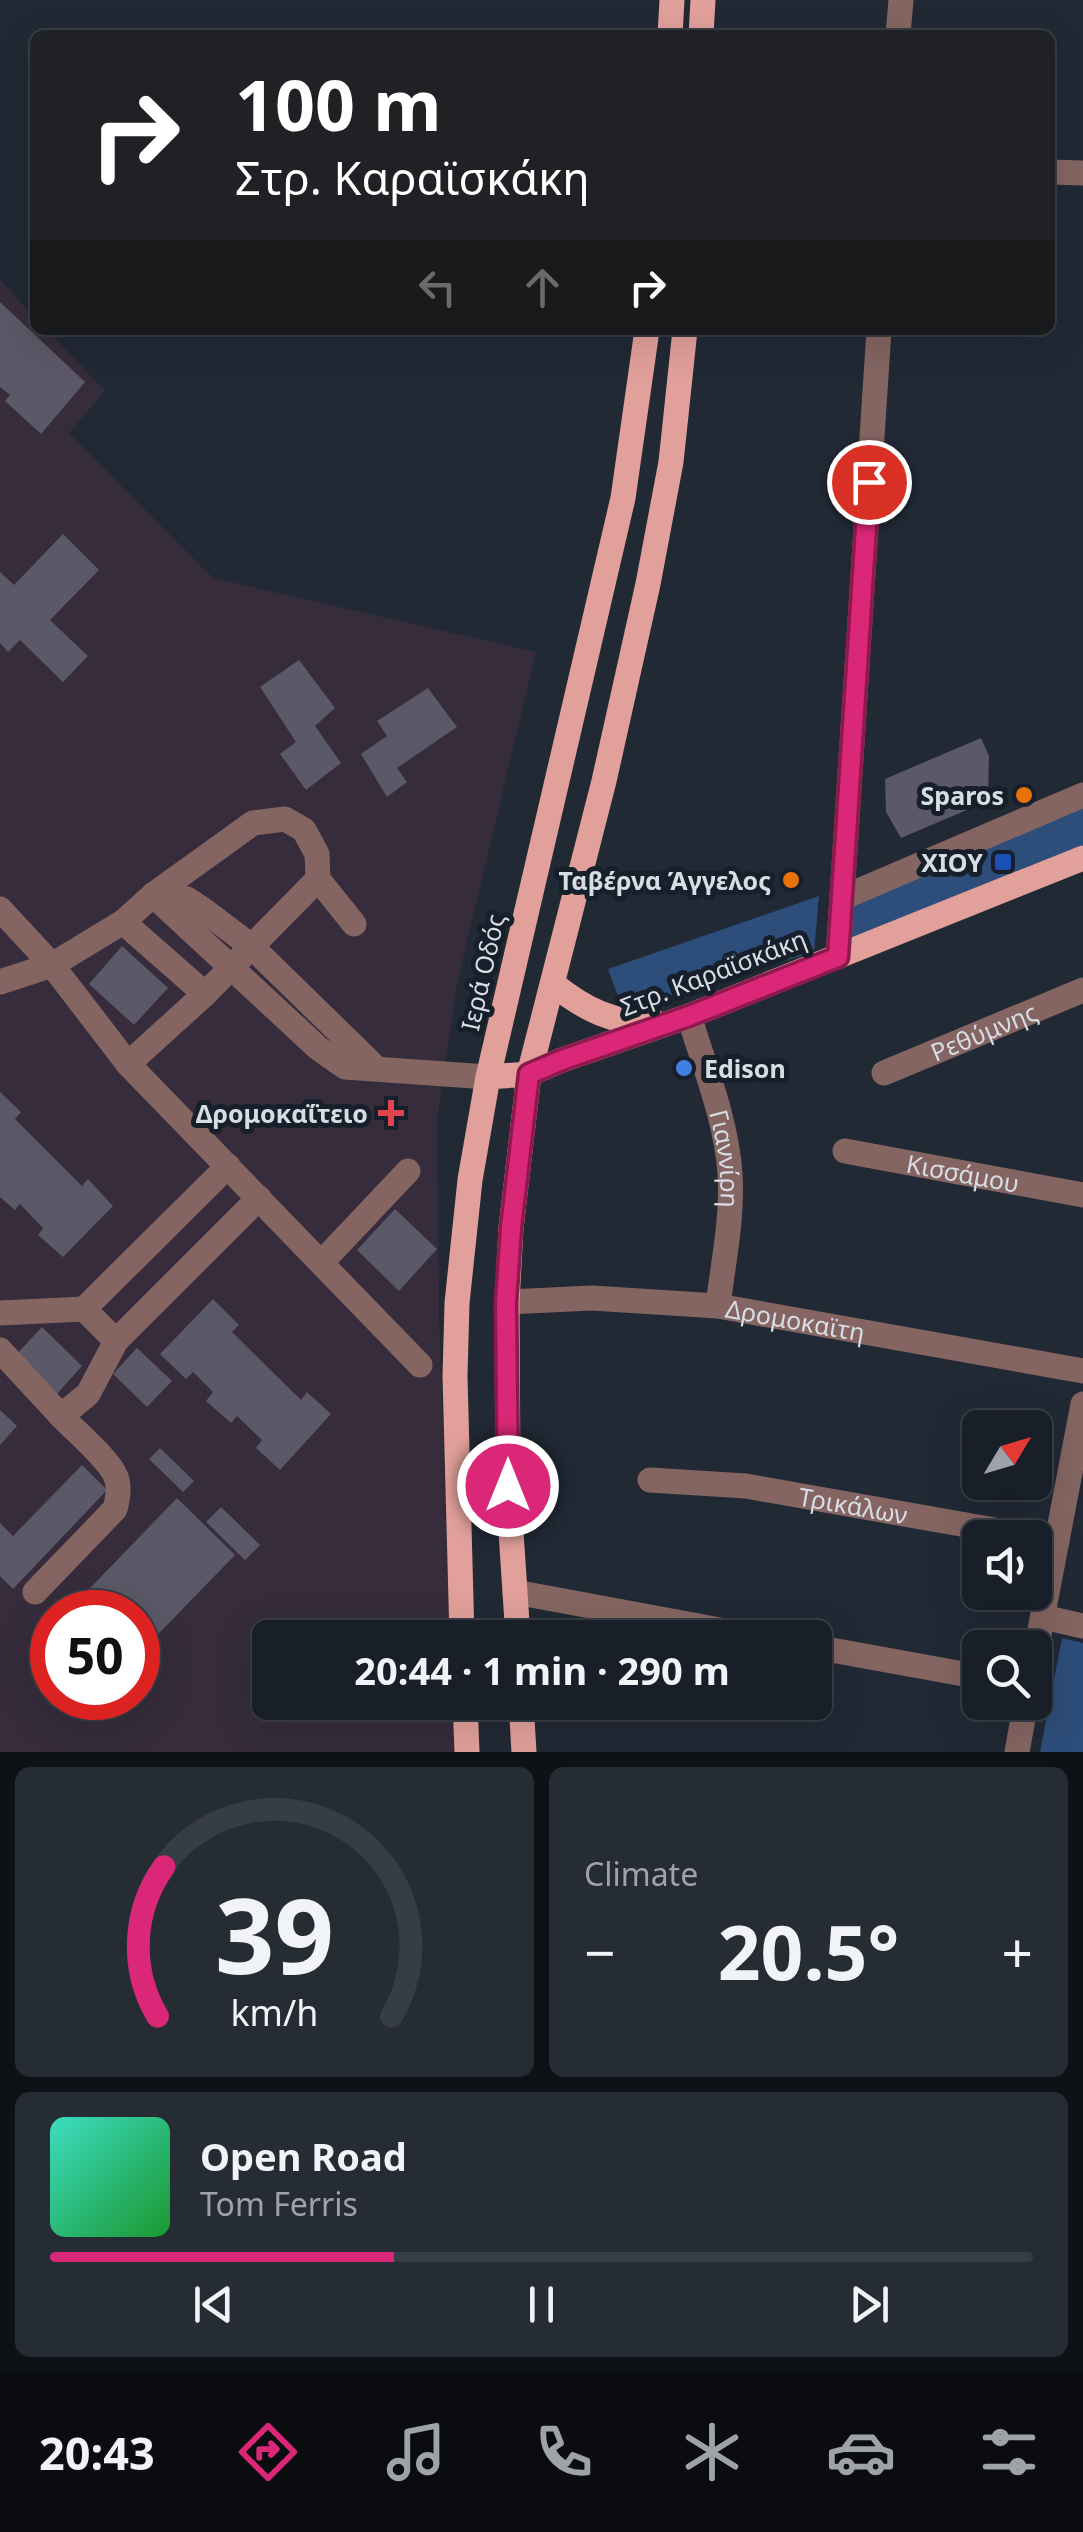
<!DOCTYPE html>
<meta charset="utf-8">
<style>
body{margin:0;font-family:"Noto Sans",sans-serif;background:#262c34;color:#f1f3f6;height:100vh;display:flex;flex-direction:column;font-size:38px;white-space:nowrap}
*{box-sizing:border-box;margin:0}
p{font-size:32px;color:#9fa2a8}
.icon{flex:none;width:55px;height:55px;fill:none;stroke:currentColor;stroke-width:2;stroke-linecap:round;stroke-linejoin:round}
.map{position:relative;height:1752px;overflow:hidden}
.sheet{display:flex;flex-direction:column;gap:15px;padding:15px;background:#0e1116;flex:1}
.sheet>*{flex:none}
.top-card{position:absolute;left:30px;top:30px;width:1025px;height:305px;border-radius:15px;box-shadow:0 10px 40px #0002,0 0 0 2px #373d45;background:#202124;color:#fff;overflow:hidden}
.needle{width:65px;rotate:52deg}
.fabs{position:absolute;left:962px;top:1410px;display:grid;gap:20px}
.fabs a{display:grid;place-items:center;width:90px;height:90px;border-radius:15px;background:#191f28;box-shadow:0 10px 40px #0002,0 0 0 2px #373d45;font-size:50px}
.speed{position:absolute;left:30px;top:1590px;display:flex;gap:20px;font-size:50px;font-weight:700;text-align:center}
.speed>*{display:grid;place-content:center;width:130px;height:130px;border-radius:50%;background:#191f28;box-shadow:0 10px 40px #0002,0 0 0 2px #373d45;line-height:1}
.speed .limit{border:15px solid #d22;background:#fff;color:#111}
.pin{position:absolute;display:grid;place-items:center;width:85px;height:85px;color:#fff;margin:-42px;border:5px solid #fff;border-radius:50%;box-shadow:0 2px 10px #0007}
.me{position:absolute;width:110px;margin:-55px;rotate:0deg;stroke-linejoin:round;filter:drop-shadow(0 0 8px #0008)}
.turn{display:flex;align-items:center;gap:35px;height:210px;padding:0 40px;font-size:45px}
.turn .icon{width:130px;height:130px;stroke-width:2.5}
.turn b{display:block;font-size:70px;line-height:85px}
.lanes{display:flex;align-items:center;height:95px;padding:0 40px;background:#0003;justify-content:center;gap:50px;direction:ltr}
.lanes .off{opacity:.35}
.big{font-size:75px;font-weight:700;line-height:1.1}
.sheet .widget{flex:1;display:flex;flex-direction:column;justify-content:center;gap:15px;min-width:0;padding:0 35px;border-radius:15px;background:#262c34}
.sheet .dial{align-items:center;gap:0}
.dial svg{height:260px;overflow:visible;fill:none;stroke:#373d45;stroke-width:7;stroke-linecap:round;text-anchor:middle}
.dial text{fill:#f1f3f6;stroke:none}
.song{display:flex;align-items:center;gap:30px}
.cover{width:120px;height:120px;border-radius:15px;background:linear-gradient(135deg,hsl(170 70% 55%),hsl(130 70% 35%))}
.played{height:10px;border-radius:5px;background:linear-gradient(90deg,#db2777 35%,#373d45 35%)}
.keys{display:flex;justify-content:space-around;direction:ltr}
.heat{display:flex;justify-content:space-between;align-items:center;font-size:55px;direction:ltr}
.sheet .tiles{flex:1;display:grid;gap:15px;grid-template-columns:1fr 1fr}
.widget:last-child{grid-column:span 2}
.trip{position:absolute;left:252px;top:1620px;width:580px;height:100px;border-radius:15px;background:#191f28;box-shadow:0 10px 40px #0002,0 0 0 2px #373d45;font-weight:700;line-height:100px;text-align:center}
.menu{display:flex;height:160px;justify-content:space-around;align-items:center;background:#0a0c10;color:#9fa2a8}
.menu .icon{width:70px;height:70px}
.menu .active{color:#db2777}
.menu b{font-size:45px;color:#f1f3f6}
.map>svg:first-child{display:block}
</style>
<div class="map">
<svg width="1083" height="1752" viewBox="0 0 1083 1752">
<rect width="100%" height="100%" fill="#212935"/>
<path fill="#362c3b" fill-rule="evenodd" d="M0,280L35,317V330H47L105,391L69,433L213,578L536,652L457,984L437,1120L439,1313L450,1637L270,1638V1702L452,1703L454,1752H0ZM52,1612H138V1698H52Z"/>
<path fill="#2d4d7a" d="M1083,800V845L841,943L845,900Z
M819,896L814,952L623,1010L608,969Z
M1062,1638L1083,1643V1752H1040Z"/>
<path fill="#5b5867" d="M0,302L85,382L41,434L5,401L10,395L0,387Z
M63,534L99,570L50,620L88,656L63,682L20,640L8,652L0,643V572L14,585Z
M299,660L335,708L315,726L341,763L306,790L280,754L296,742L260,687Z
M428,688L457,727L397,768L407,782L387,797L361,754L387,736L377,721Z
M981,738L989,756L988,801L901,838L886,812L885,779Z
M122,946L168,988L134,1025L89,984Z
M0,1092L21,1112L15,1119L82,1186L88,1179L113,1206L63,1257L38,1235L43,1228L20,1204L15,1210L0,1197Z
M395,1209L437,1249L399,1291L357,1250Z
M213,1299L239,1325L232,1332L301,1400L307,1392L331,1414L280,1470L256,1448L262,1440L237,1416L231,1423L206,1401L213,1392L193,1372L186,1379L160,1354Z
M42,1327L82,1366L56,1395L15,1356Z
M137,1348L172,1381L147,1407L113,1374Z
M0,1410L17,1426L0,1445Z
M160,1448L194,1481L183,1492L149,1459Z
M82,1465L107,1490L13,1589L0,1576V1523L13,1536Z
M177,1498L235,1555L138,1655V1612H67Z
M221,1507L260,1545L245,1560L206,1522Z
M52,1627V1668L32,1648Z"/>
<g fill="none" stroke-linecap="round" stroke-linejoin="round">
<g stroke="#846562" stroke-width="25">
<path d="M898,35L901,0"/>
<path d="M1050,172L1083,173"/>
<path d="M153,895L318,1048L345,1067L488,1077"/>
<path d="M153,895L187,899L205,911L251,946L375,1067"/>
<path d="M842,898L1083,795"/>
<path d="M0,909L52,965L128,1064L420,1365"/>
<path d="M123,922L205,994"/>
<path d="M838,957L879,330"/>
<path d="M0,982L52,965L123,922L153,895L253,823L285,819L304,830L317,854L318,879L354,924"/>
<path id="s1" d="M689,1016C704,1065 727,1122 730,1174C733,1217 723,1263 718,1306"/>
<path d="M128,1064L205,994L318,879"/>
<path id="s2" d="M884,1073L1083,990"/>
<path id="s3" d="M845,1151L1083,1195"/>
<path d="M228,1166L84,1309L116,1341L259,1198"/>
<path d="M322,1262L408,1171"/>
<path id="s4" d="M507,1302L592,1298L718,1306L1083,1371"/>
<path d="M0,1313L84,1309"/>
<path d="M0,1350L61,1416L88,1394L116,1341"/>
<path id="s5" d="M650,1480L746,1486L1057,1541"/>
<path d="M35,1592L115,1509C118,1498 120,1487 116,1477C109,1459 75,1431 61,1416"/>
<path d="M515,1592L763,1638"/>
<path d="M1043,1617L1083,1626"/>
<path d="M815,1647L980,1677"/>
<path d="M1035,1656L1083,1404"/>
<path d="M1017,1752L1026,1702"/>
</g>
<path stroke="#e1a09a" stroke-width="25" d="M670,35L672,0
M701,35L703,0
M553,984C583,1008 614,1025 655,1022
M488,1077L529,1074L562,1060L689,1016L1083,858
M462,1638L455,1376L457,1303L470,1180L488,1077L623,498L647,330
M518,1638L508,1486L507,1302L511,1228L529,1074L604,781L648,584L671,462L685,330
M465,1702L467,1752
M521,1702L524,1752"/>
</g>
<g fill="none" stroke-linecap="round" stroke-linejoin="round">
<g stroke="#8e194d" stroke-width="25">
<path id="route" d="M508,1486L506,1302L511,1228L529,1074L562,1060L689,1016L838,957L869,482"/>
</g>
<use href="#route" stroke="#db2777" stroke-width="18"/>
</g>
<g fill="#e8710a" stroke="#171f2b" stroke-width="4">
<circle cx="1024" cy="795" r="10"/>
<circle cx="791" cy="880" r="10"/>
</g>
<rect fill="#1a4fb4" stroke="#171f2b" stroke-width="4" x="993" y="852" width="20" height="20" rx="5"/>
<circle fill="#3f7fe0" stroke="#171f2b" stroke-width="4" cx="684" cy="1068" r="10"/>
<path fill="#e0444e" stroke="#171f2b" stroke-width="4" d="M386 1098h10v10h10v10h-10v10h-10v-10h-10v-10h10z"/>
<g text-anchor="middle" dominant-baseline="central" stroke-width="10" stroke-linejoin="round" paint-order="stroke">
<g font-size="25" font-weight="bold" fill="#d7dde5" stroke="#171f2b" text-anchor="end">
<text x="1004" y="795">Sparos</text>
<text x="983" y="862">ΧΙΟΥ</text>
<text x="771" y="880">Ταβέρνα Άγγελος</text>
<text x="704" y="1068" text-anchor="start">Edison</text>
<text x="368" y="1113">Δρομοκαΐτειο</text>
</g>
<g font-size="25" fill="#d7dde5" stroke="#171f2b">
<text transform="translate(482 972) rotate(-77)">Ιερά Οδός</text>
<text transform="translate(713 972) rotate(-21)">Στρ. Καραϊσκάκη</text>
<text stroke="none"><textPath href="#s2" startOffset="108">Ρεθύμνης</textPath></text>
<text stroke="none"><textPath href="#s1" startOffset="148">Γιαννίρη</textPath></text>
<text stroke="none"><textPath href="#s3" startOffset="120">Κισσάμου</textPath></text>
<text stroke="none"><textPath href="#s4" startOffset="290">Δρομοκαϊτη</textPath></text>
<text stroke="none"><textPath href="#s5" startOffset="205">Τρικάλων</textPath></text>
</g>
</g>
</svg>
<div class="fabs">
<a><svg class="needle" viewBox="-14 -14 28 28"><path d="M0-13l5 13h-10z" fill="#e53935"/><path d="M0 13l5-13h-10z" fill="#9fa2a8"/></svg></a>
<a><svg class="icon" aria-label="sound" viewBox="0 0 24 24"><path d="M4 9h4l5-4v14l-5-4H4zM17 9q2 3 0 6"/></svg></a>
<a><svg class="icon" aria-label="search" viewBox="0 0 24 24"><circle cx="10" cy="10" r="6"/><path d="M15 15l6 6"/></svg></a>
</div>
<div class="speed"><div class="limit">50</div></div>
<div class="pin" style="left:869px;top:482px;background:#d93025"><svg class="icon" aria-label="arrive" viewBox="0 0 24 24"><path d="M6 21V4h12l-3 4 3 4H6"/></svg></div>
<svg class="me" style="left:508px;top:1486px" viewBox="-20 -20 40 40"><circle r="17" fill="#db2777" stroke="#fff" stroke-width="3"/><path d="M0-11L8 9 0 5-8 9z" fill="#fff"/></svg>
<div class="trip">20:44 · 1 min · 290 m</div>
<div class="top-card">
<div class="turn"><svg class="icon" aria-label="right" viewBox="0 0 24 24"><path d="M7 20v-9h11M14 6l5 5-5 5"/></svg><div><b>100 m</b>Στρ. Καραϊσκάκη</div></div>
<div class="lanes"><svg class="icon off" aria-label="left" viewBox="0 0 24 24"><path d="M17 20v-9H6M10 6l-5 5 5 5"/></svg><svg class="icon off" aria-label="ahead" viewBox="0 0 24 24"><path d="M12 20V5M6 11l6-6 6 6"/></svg><svg class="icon" aria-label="right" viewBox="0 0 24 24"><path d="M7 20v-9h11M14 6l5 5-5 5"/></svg></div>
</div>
</div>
<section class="sheet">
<div class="tiles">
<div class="widget dial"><svg viewBox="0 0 100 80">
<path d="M14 69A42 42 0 1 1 86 69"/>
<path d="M14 69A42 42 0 0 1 16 23" stroke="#db2777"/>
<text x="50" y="56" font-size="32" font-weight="700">39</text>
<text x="50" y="72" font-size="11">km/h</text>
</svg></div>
<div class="widget"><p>Climate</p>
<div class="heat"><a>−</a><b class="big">20.5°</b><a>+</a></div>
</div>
<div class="widget">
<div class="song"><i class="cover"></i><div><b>Open Road</b><p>Tom Ferris</p></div></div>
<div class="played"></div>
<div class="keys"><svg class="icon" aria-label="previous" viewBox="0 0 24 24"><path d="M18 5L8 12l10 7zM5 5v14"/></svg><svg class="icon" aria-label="pause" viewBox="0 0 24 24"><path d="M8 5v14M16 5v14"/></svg><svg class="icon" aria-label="next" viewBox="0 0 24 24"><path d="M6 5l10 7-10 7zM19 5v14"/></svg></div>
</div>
</div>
</section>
<nav class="menu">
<b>20:43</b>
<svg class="icon active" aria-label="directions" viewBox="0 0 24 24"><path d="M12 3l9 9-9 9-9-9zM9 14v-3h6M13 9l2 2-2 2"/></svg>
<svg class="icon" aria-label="music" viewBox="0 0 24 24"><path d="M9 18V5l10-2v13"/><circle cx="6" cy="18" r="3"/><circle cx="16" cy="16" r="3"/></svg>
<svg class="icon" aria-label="phone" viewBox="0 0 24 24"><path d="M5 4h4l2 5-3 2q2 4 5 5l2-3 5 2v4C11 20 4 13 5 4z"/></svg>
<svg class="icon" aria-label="climate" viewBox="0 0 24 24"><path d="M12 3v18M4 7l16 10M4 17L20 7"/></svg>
<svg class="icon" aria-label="car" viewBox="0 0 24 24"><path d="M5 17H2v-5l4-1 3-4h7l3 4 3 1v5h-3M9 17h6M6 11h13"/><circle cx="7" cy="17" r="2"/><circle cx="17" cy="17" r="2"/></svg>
<svg class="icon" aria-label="filters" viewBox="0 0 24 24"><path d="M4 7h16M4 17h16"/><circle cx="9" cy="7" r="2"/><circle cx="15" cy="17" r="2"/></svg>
</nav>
